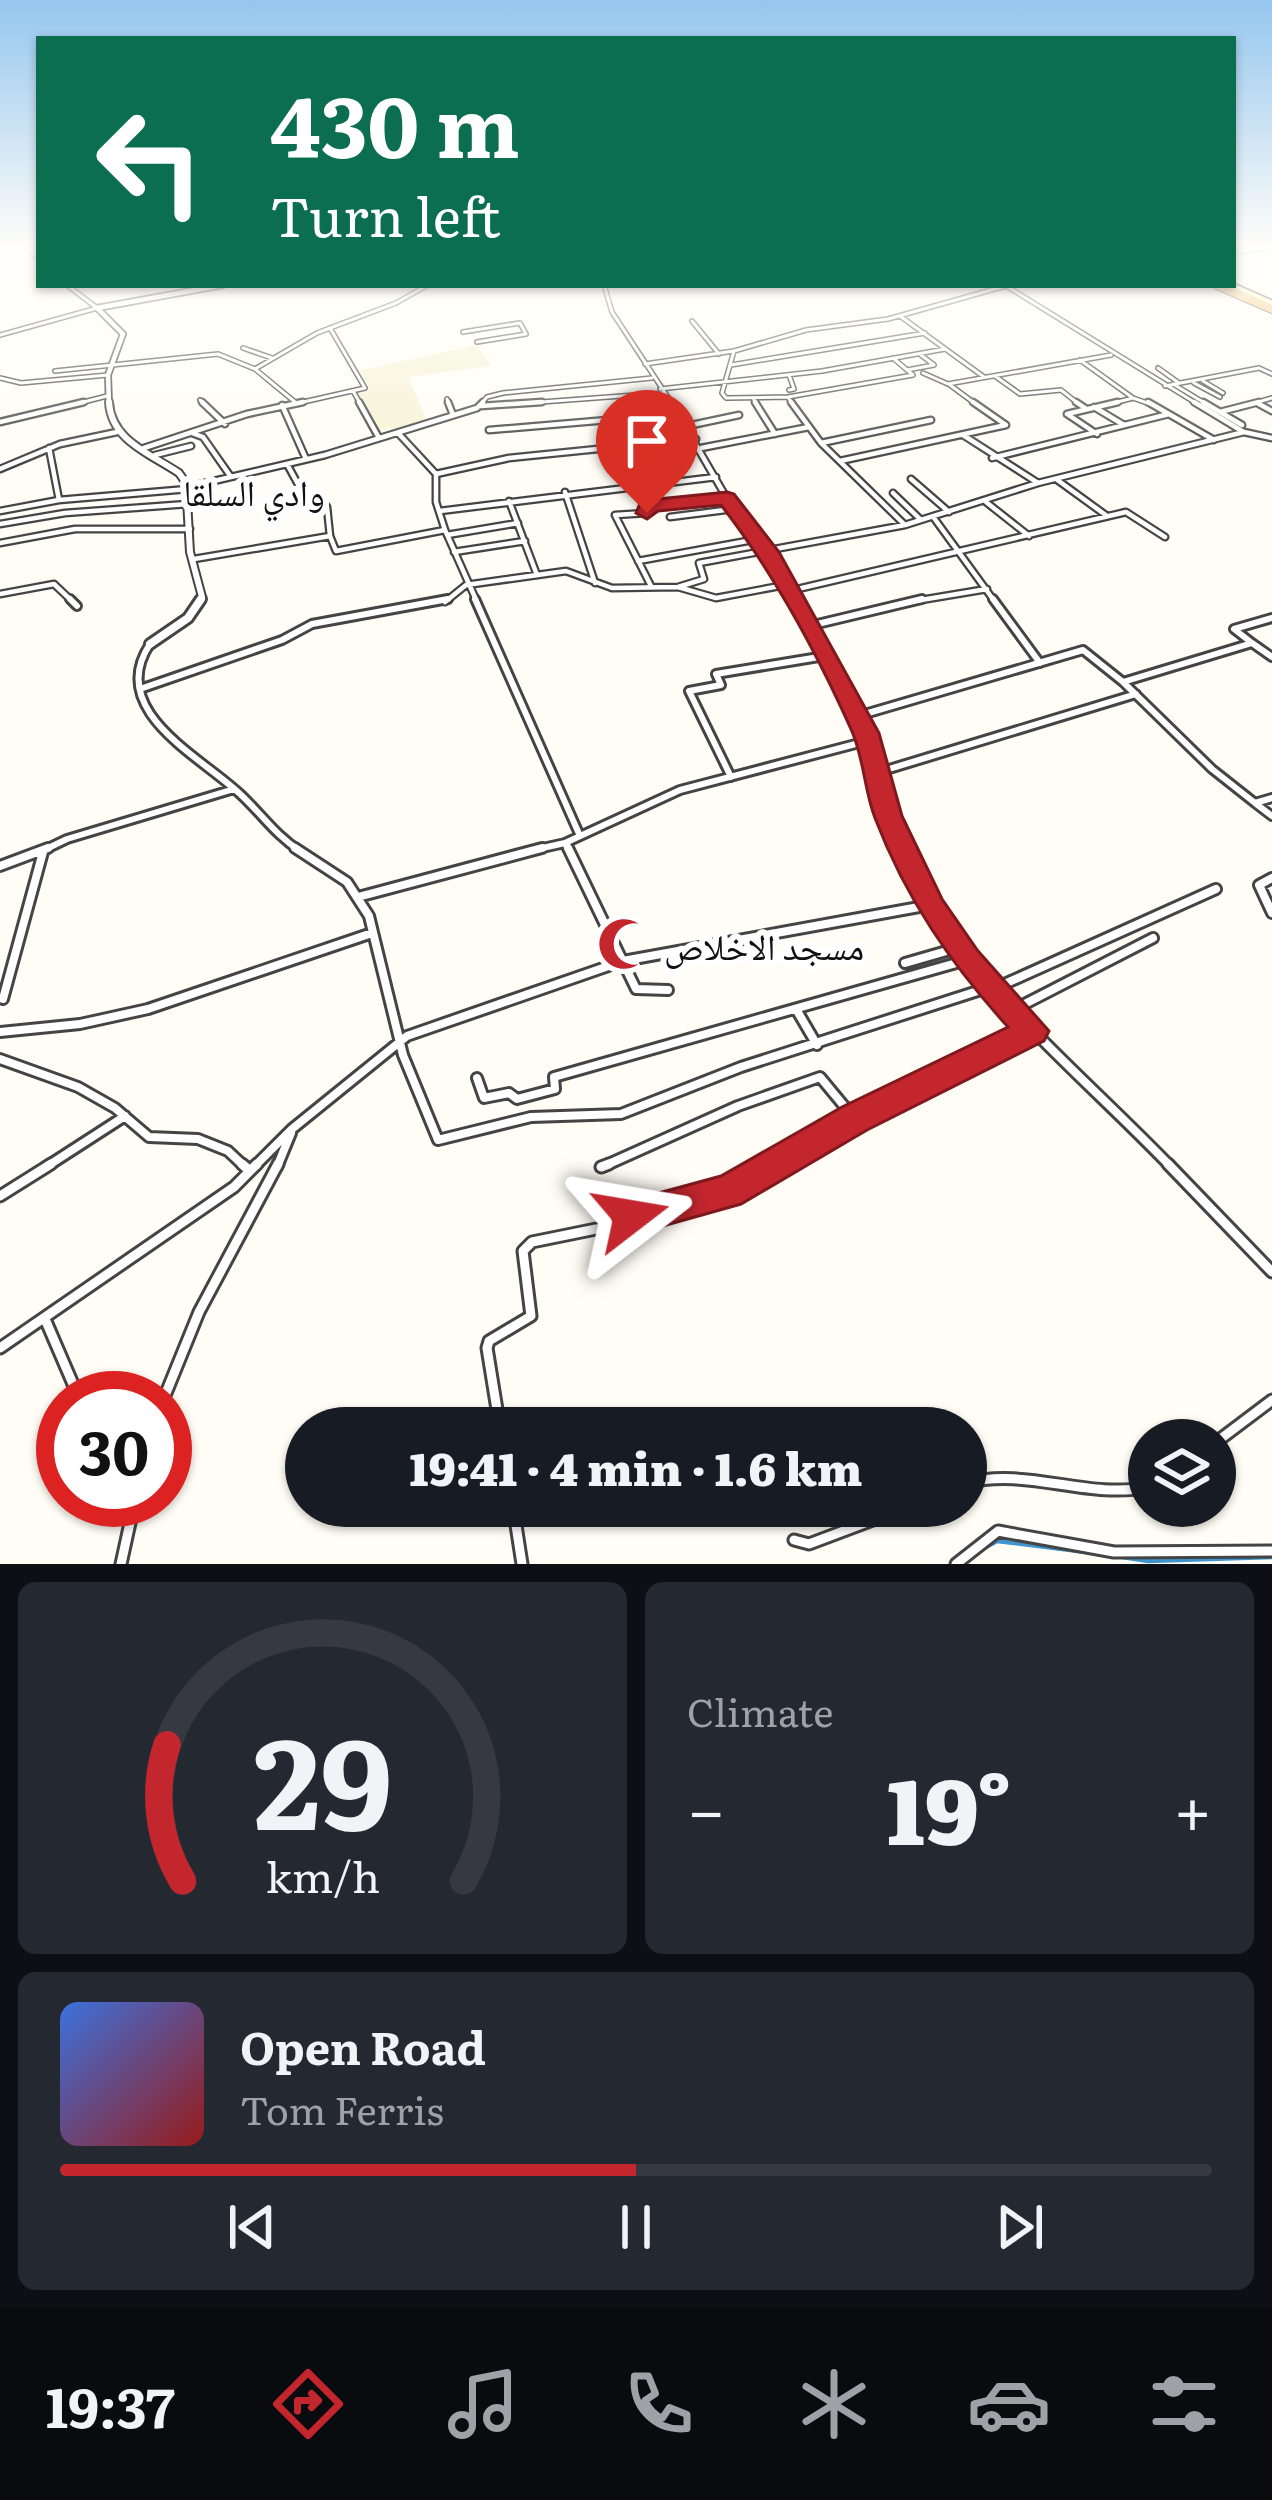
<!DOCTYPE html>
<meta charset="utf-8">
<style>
body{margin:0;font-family:Literata,"Noto Naskh Arabic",serif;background:#242831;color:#f1f3f6;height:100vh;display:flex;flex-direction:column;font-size:45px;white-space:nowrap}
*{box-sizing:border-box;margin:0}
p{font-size:39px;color:#9ea1a6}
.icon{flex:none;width:66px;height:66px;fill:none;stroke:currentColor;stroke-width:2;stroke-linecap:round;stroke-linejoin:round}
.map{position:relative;height:1564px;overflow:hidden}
.drawer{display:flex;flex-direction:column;gap:18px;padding:18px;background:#0d0f14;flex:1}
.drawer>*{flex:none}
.guide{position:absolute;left:36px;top:36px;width:1200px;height:252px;border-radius:0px;box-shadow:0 3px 9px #0004;background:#0b6e4f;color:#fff;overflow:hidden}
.tools{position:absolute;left:1128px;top:1419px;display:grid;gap:24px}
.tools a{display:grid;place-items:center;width:108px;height:108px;border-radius:50%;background:#171b24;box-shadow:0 3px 9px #0004;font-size:60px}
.speed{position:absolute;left:36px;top:1371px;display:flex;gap:24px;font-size:60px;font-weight:700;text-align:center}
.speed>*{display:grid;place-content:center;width:156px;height:156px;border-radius:50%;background:#171b24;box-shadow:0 3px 9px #0004;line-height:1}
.speed .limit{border:18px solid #d22;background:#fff;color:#111}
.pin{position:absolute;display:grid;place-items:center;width:102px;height:102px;color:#fff;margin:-123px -51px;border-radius:50% 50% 50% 0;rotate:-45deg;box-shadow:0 0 12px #0007}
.pin .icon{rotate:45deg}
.me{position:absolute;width:132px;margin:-66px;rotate:76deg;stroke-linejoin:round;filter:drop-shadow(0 0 9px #0008)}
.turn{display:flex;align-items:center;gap:42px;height:252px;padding:0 36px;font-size:54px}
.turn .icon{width:156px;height:156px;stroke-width:2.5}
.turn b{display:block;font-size:84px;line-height:102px}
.big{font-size:90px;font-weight:800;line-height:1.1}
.drawer .card{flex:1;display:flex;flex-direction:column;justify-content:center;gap:18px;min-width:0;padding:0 42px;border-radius:18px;background:#242831}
.drawer .dial{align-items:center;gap:0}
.dial svg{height:312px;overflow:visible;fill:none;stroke:#363941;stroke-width:7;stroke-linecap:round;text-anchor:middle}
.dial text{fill:#f1f3f6;stroke:none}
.song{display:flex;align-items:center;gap:36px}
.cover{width:144px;height:144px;border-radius:18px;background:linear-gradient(135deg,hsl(220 70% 55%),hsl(0 70% 35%))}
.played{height:12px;border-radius:6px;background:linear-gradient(90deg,#c4262e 50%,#363941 50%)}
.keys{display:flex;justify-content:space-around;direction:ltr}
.heat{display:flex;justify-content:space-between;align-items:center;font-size:66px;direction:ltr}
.drawer .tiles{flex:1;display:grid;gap:18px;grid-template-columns:1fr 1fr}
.card:last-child{grid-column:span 2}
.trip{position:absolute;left:285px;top:1407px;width:702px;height:120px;border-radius:60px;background:#171b24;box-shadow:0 3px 9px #0004;font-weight:800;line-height:120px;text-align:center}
.tab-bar{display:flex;height:192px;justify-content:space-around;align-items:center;background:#090b0e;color:#9ea1a6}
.tab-bar .icon{width:84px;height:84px}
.tab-bar .selected{color:#c4262e}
.tab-bar b{font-size:54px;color:#f1f3f6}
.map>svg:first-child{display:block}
</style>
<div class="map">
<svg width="1272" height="1564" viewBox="0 0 1272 1564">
<rect width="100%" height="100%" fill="#fffdf5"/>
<path fill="#f6f3d4" d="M476,345L491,366L408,377L427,421L395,432L389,427L377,431L357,392L370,388L359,371Z"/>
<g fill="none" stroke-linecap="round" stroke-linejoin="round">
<path stroke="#3f96cf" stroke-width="4.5" d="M986,1547L997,1541L1094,1553
M1116,1556L1148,1561L1272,1557"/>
<g stroke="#444" stroke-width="6">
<path id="minor-far4" d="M26,247L39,260
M67,285L97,308
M604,285L612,312L673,405
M1008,287L1199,405
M900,316L984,377
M692,321L719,354
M463,332L520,323L526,334L477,342
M0,335L97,308
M243,348L272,358
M734,351L722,393L726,398L788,397L913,375L893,358
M1080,360L1133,398L1153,405
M645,364L734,351L806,330L888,319L1009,285
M731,365L925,333
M1158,368L1179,383
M907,370L934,365L921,355
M55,371L218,354L255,369
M923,373L948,384L1111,355
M789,375L794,389L789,390
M995,376L1020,394L1061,390L1080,405
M0,378L21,383L108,375
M1203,381L1223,393
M1194,383L1220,397
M1173,384L1208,405
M950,385L977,405
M1165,386L1259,368L1272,374
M660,389L822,371L945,349
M353,391L361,405
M788,397L793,405
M753,398L757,405
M447,399L449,405
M200,400L205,405
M295,402L255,369L317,333L396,303L428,285
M72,405L107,396
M290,405L365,388L330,328
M480,405L487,397L503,393L652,378
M501,405L662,393
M1106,405L1133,398
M1248,405L1272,398"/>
</g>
<g stroke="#444" stroke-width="9">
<path id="minor-far3" d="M202,402L225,424
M359,402L379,438
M448,402L453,415
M671,402L733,509L769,552L797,602
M755,402L775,434
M791,402L821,443L905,525
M973,402L1006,425
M1076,402L1085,408
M1148,402L1214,440
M1194,402L1242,431
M1203,402L1242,425
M1259,404L1272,411
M282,405L306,459
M481,406L542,402
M1094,407L1124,425
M1220,412L1259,402
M0,422L84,402
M687,426L739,415
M489,430L678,414
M192,433L203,437L231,477
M1097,434L1067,414L1118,402
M963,435L1038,483
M821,443L931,420
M49,448L59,500L188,489
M144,448L247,414L303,402
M701,448L809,427
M155,455L191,446
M992,458L1169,414
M840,461L1006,425
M287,464L306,499L321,498L327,507L330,536
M0,469L60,444L117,432
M436,474L509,458L696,439
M911,479L949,512
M1056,479L1107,516
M641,484L647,513L615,515L651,586
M188,487L325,455L477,408L483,402
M565,492L595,583
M893,493L921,520
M509,501L537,575
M986,502L1029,536
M648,506L727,499
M0,511L59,500
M440,511L716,477
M670,517L733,509
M934,518L995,602
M0,524L65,513L188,504
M445,530L477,602
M447,535L518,523
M0,543L75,529H190
M454,552L525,541
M194,559L330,536L336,551L445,530L436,502V474L398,433
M638,561L758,539
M678,587L716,598L785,585
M789,591L1126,512L1165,537
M0,594L54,584L73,602
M445,602L466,585L566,571L612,588L678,587L704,579L699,563L905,525L1038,483L1244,432L1272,438
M909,602L987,589"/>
</g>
<g stroke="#444" stroke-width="12">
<path id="minor-far2" d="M70,599L77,606
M475,599L580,836
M795,599L866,733L903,851
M993,599L1040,663
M809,626L922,599
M1252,643L1272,657
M150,644C106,710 198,755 239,793C261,813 275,835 300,851
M1123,682L1212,769L1255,803
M140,689L282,640L312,624L448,599
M858,716L1083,650L1123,682L1252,643L1234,629L1272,618
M876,773L1136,694
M731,777L689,691L721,685L716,674L825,656
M1272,798L1255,803L1272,816
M565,843L569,851
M42,851L67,839L234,789
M529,851L565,843L680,790L867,741"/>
</g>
<g stroke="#444" stroke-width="14">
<path id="minor-far1" d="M295,848L347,882L369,916L403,1055L438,1140L531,1117L621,1114L741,1067L987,988
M568,848L636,989L668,990
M902,848C961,980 1073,1065 1171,1167
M0,866L48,848
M1272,878L1259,885L1272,913
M358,897L542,848
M905,963L957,948
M991,990L1216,889
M3,999L43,852
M796,1009L817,1045
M1011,1011L1153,938
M0,1032L80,1024L148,1009L372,933
M0,1059L78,1087L115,1108L149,1137L198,1139L228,1151L245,1167
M477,1078L484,1098L509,1093L517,1099L555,1089L554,1077L967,960
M46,1167L125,1116
M254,1167L292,1129L407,1036L623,961L930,905
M277,1167L291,1133
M602,1167L738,1106L820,1077L854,1118
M771,1167L854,1118L1032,1031"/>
</g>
<g stroke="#444" stroke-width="15">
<path id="minor" d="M242,1164L249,1170
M1168,1164L1272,1272
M601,1167L609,1164
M0,1196L51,1164
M45,1319L79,1398
M0,1348L234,1187L257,1164
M164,1398L199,1312L278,1164
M500,1428L487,1348L489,1341L531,1316L523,1251L532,1242L601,1228L656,1206L728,1192L776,1164
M1215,1443L1272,1400
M966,1483C1028,1467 1087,1500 1149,1487
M513,1506L522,1564
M794,1540L809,1544L910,1506
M121,1564L135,1500
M956,1564L998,1531L1114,1552L1272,1551"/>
</g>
<g stroke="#444" stroke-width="8">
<path id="tertiary-far2" d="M1233,252L1269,247
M97,308L123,334L108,375L109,405
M97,308L223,285"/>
</g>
<g stroke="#444" stroke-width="10">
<path id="tertiary-far1" d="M109,402C111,440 149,453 179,473L186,483L190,552L202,597L199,602"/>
</g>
<g stroke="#444" stroke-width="14">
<path id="tertiary" d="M150,644L188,618L201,599"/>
</g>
<g stroke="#333" stroke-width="8">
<path id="secondary" d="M1231,285L1272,303"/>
</g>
<g stroke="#222" stroke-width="10">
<path id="trunk" d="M1217,285L1272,309"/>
</g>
<use href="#minor-far4" stroke="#fff" stroke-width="3"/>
<use href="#minor-far3" stroke="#fff" stroke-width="4.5"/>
<use href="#minor-far2" stroke="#fff" stroke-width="6"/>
<use href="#minor-far1" stroke="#fff" stroke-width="8"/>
<use href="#minor" stroke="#fff" stroke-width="9"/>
<use href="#tertiary-far2" stroke="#fff" stroke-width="4.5"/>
<use href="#tertiary-far1" stroke="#fff" stroke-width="6"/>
<use href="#tertiary" stroke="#fff" stroke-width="8"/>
<use href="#secondary" stroke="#fff6b0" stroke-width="4.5"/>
<use href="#trunk" stroke="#f7bc64" stroke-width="8"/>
</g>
<linearGradient id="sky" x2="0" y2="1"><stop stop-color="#95c6ee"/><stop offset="0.53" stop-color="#fffefa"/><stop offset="1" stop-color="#fffefa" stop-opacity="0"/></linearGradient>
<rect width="1272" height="466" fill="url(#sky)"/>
<path fill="#c4262e" stroke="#7f191e" stroke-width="3" d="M727,492L734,494L779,552L879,733L902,816L942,899L978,951L1049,1031L1044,1041L867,1130L741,1204L631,1235L618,1229L612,1216L618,1204L721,1176L842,1107L1008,1027C951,964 906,899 875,818C864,790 864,757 851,729C816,651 773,572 721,505L658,511L647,519L636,513L641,501L648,500Z"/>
<defs>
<g id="mosque-bare" transform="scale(4.14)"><path d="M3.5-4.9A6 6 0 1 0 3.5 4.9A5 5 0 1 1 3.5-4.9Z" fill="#c4262e" stroke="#fff" stroke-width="2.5" paint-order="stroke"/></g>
</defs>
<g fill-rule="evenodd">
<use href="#mosque-bare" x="624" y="944"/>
</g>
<g text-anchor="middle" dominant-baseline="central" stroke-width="12" stroke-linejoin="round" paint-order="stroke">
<g font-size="36" fill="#111" stroke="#fff">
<text x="254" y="490">وادي السلقا</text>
</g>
<g font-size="36" fill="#111" stroke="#fff" text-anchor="start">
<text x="664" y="944">مسجد الاخلاص</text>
</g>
</g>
</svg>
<div class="tools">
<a><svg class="icon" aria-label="layers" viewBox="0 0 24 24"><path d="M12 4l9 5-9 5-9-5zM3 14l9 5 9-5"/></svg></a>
</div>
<div class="speed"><div class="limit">30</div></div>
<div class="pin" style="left:647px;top:513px;background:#d93025"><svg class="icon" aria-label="arrive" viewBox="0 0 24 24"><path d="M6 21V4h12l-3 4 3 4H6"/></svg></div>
<svg class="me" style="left:631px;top:1216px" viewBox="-20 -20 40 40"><path d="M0-17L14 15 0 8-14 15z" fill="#c4262e" stroke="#fff" stroke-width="4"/></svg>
<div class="trip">19:41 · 4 min · 1.6 km</div>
<div class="guide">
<div class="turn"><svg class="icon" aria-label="left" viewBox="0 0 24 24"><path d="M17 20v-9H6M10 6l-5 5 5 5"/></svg><div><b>430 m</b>Turn left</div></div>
</div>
</div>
<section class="drawer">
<div class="tiles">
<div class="card dial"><svg viewBox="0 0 100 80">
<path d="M14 69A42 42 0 1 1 86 69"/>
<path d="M14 69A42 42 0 0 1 10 34" stroke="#c4262e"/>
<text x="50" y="56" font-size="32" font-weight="700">29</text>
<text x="50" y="72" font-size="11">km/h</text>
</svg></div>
<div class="card"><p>Climate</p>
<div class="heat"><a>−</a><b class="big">19°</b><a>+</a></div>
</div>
<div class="card">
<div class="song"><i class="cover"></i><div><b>Open Road</b><p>Tom Ferris</p></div></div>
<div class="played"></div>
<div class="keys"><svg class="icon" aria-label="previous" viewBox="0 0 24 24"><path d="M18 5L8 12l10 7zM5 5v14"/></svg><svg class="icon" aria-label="pause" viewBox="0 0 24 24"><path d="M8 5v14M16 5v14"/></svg><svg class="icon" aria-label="next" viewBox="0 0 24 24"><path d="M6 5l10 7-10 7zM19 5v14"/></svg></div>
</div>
</div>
</section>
<nav class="tab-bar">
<b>19:37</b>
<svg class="icon selected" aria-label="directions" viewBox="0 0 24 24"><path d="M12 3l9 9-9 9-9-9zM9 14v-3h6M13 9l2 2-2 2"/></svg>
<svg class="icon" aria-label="music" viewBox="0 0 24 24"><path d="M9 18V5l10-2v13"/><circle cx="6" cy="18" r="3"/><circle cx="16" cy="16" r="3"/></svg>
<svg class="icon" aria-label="phone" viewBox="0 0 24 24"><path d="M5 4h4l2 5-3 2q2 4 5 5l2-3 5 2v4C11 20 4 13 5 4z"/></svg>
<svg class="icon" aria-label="climate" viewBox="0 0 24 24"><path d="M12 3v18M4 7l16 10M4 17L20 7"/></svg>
<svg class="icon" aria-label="car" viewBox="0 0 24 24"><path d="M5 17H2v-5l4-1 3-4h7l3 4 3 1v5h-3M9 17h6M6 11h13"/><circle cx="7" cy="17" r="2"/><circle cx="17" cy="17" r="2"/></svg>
<svg class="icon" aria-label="filters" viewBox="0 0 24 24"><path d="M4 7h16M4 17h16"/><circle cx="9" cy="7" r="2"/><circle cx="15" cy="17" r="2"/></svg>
</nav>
